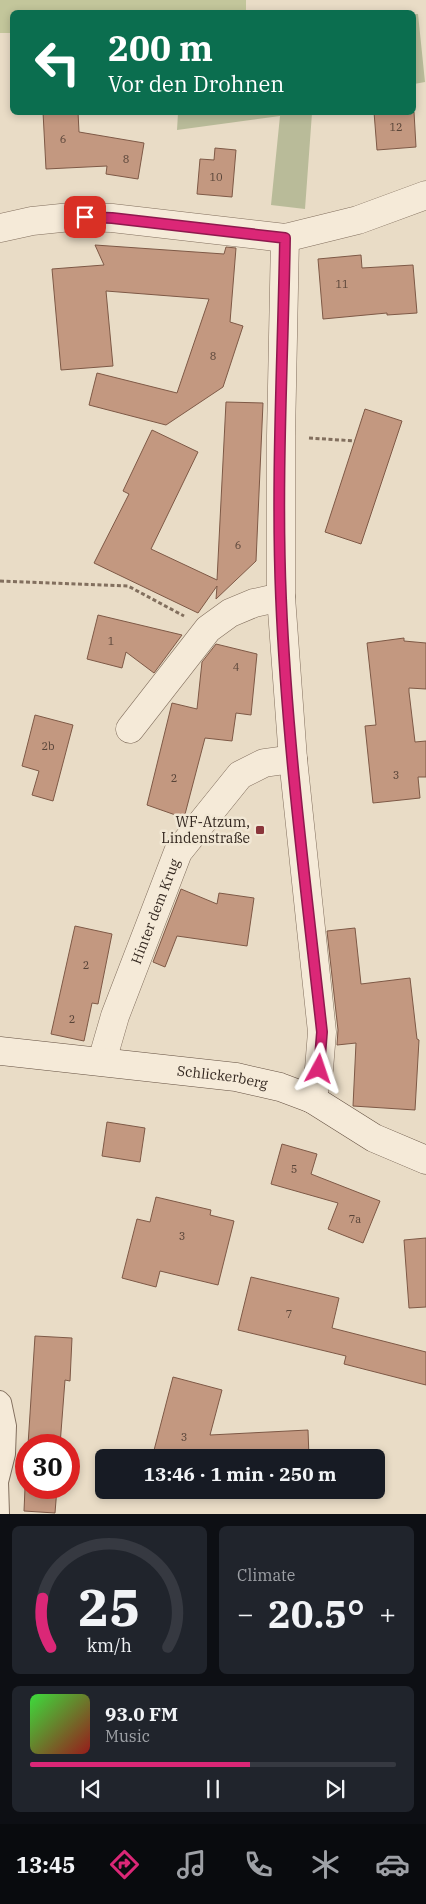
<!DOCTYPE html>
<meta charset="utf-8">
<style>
body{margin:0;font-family:"IBM Plex Serif",serif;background:#20242c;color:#f1f3f6;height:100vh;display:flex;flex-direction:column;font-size:19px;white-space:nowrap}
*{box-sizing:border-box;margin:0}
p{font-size:16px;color:#9ea1a6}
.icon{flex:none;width:28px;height:28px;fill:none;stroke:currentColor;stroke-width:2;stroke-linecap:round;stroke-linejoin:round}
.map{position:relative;height:1514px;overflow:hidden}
.side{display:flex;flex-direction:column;gap:12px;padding:12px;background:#0d0f14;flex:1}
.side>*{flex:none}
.top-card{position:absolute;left:10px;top:10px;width:406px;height:105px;border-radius:8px;box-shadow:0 2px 8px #0003;background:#0b6e4f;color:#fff;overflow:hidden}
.speed{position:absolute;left:15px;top:1434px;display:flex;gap:10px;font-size:25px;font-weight:700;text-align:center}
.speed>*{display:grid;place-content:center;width:65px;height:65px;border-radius:50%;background:#171b24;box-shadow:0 2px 8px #0003;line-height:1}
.speed .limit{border:8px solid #d22;background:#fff;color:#111}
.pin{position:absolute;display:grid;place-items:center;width:42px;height:42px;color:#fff;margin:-21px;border-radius:10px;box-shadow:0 2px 8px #0006}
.me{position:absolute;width:55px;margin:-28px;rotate:5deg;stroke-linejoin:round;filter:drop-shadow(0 0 4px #0008)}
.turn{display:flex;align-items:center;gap:18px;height:105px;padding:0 15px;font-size:22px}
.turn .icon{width:65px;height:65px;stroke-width:2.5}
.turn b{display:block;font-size:35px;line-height:42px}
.big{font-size:38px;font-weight:800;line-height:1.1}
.side .widget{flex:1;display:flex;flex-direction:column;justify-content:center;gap:8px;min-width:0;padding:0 18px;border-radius:8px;background:#20242c}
.side .dial{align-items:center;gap:0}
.dial svg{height:130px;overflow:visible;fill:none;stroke:#363941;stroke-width:7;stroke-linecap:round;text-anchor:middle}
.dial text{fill:#f1f3f6;stroke:none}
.song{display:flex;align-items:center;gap:15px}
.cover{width:60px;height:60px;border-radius:8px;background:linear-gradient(135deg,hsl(120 70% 55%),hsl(0 70% 35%))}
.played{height:5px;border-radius:2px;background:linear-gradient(90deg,#db2777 60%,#363941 60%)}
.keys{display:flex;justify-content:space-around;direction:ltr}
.heat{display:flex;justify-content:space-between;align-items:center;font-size:28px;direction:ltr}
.side .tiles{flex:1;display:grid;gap:12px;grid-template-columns:1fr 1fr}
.widget:last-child{grid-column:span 2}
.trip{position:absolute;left:95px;top:1449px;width:290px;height:50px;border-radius:8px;background:#171b24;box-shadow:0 2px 8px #0003;font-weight:800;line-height:50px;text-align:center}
.tabs{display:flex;height:80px;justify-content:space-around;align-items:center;background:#090b0e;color:#9ea1a6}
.tabs .icon{width:35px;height:35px}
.tabs .current{color:#db2777}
.tabs b{font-size:22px;color:#f1f3f6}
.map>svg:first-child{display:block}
</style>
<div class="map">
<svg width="426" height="1514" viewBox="0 0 426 1514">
<rect width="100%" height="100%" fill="#e9dcc6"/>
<path fill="#c3c69b" d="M0,0H246V12H12V33H0Z"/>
<path fill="#b9bb99" d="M414,14H418L425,82L414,84Z
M178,113H312L305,209L271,205L280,116L177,130Z"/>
<path fill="#c39880" stroke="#7e5946" d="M43,112H78L79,132L144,143L138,179L106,174L107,166L46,169Z
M374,112H414L416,147L377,150Z
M215,148L236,150L232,197L197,194L200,159L214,160Z
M95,245L224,254L226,247L236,248L230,322L243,326L223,387L166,425L89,405L97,373L177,393L209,299L106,291L113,366L61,370L52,269L104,265Z
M361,255L362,268L413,265L417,313L387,315V313L323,319L318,259Z
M226,402L263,403L256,561L216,599L217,586L198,613L94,563L129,494L123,491L152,430L198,452L151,549L217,580Z
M365,409L402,421L361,544L325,532Z
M98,615L182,635L154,673L126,652L122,668L87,659Z
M404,638V641L426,643V689L409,688V692L415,742L426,741V777H418L420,798L373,803L365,726L376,725L367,643Z
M216,644L257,654L251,715L236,713L232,741L205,738L184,818L147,805L172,703L197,709L202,662Z
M35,715L73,725L53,801L32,795L39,771L22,766Z
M181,889L217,904L219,893L254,898L247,946L177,936L165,967L153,962Z
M75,926L112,934L98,1004L92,1003L84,1041L51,1034Z
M355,928L361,984L410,978L417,1039L419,1040L415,1110L353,1106L356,1043L337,1045L338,1030L327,931Z
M107,1122L145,1128L140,1162L102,1156Z
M282,1144L317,1154L311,1174L380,1201L363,1243L328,1229L338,1203L271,1184Z
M156,1197L211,1210L210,1215L234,1221L218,1285L160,1271L156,1287L122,1278L137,1219L150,1222Z
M426,1238V1307L409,1308L404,1240Z
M251,1277L339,1298L332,1328L426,1352V1385L344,1364L346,1356L238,1330Z
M35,1336L72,1338L70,1381L65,1380L60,1445H28Z
M173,1377L222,1390L210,1435L308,1430L309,1458H152Z
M25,1488H57L55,1513L24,1511Z
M264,1490H311V1492L265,1494Z"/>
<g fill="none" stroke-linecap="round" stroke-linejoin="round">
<g stroke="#826f5e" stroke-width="18">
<path id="lane" d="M0,1399L3,1402L8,1426L7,1454L0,1482L1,1514"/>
</g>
<g stroke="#826f5e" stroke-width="29">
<g id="street">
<path d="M0,228L32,221L71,217L112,218L285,238L358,220L426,195"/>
<path d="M285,238L281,436V597L293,759L322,1032L319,1069L312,1099"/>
<path d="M130,729L208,629L230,613L254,603L281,597"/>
<path id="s1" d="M102,1061L115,1016L178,852L240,775L264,763L293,759"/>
</g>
</g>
<g stroke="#645041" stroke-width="29">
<g id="secondary">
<path id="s2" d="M0,1051L236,1077L280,1087L312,1099L374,1138L426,1160"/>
</g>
</g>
<path stroke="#826f5e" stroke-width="3" stroke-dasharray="4 2.5" stroke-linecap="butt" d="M309,438L355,441
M0,581L128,586L184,616"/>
<use href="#lane" stroke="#f5ead8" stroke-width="16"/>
<use href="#street" stroke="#f5ead8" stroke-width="28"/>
<use href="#secondary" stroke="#f5ead8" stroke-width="28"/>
</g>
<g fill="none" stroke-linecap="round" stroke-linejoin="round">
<g stroke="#8e194d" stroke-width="12">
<path id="route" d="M85,217L112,218L285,238C283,357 276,478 281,598C287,743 306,888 322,1032L319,1069"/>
</g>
<use href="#route" stroke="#db2777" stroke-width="9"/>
</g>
<rect fill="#8a353a" stroke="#f1e7d4" stroke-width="2" x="255" y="825" width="10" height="10" rx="2.5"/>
<g text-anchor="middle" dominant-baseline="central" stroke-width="5" stroke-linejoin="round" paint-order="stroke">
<g font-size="11" fill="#584438">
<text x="396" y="127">12</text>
<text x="63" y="139">6</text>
<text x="126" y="159">8</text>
<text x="216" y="177">10</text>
<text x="342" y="284">11</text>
<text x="213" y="356">8</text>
<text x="238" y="545">6</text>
<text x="111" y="641">1</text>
<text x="236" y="667">4</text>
<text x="48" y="746">2b</text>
<text x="396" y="775">3</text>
<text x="174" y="778">2</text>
<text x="86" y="965">2</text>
<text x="72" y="1019">2</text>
<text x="294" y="1169">5</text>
<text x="355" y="1219">7a</text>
<text x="182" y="1236">3</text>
<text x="289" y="1314">7</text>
<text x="184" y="1437">3</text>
</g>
<g font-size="14" fill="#342820" stroke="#f1e7d4" text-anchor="end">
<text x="250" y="822">WF-Atzum,<tspan x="250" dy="16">Lindenstraße</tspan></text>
</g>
<g font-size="14" fill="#342820" stroke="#f1e7d4">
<text stroke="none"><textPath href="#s1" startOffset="159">Hinter dem Krug</textPath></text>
<text stroke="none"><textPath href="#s2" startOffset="224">Schlickerberg</textPath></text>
</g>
</g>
</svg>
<div class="speed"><div class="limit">30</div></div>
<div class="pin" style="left:85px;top:217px;background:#d93025"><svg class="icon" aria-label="arrive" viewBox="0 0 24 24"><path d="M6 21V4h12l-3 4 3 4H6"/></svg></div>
<svg class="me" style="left:319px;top:1069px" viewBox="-20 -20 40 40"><path d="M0-17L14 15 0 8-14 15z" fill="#db2777" stroke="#fff" stroke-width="4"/></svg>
<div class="trip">13:46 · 1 min · 250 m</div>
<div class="top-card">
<div class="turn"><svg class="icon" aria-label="left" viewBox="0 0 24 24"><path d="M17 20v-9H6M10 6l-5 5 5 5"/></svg><div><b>200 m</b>Vor den Drohnen</div></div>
</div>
</div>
<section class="side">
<div class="tiles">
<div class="widget dial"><svg viewBox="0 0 100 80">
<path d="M14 69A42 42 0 1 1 86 69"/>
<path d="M14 69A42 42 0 0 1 9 39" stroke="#db2777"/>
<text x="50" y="56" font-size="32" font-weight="700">25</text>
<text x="50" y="72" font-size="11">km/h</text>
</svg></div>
<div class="widget"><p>Climate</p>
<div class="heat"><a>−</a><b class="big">20.5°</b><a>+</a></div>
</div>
<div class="widget">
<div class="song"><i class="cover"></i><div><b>93.0 FM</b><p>Music</p></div></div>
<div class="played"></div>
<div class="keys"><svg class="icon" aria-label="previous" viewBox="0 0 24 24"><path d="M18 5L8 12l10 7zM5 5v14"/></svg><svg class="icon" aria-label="pause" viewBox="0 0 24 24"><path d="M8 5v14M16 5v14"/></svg><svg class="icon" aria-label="next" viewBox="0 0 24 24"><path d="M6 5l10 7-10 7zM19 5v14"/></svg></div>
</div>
</div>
</section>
<nav class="tabs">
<b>13:45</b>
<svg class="icon current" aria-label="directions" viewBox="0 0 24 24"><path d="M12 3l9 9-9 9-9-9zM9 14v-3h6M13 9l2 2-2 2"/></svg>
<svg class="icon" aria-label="music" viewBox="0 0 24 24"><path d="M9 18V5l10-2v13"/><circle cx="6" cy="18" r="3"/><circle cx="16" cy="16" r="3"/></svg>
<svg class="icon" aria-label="phone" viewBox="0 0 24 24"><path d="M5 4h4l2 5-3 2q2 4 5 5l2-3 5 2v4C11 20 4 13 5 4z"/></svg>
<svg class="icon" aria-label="climate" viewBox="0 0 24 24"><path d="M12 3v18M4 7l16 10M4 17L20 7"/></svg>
<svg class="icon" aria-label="car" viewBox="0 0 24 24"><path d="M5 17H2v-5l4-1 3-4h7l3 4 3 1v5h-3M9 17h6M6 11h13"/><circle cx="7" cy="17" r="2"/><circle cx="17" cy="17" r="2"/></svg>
</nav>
